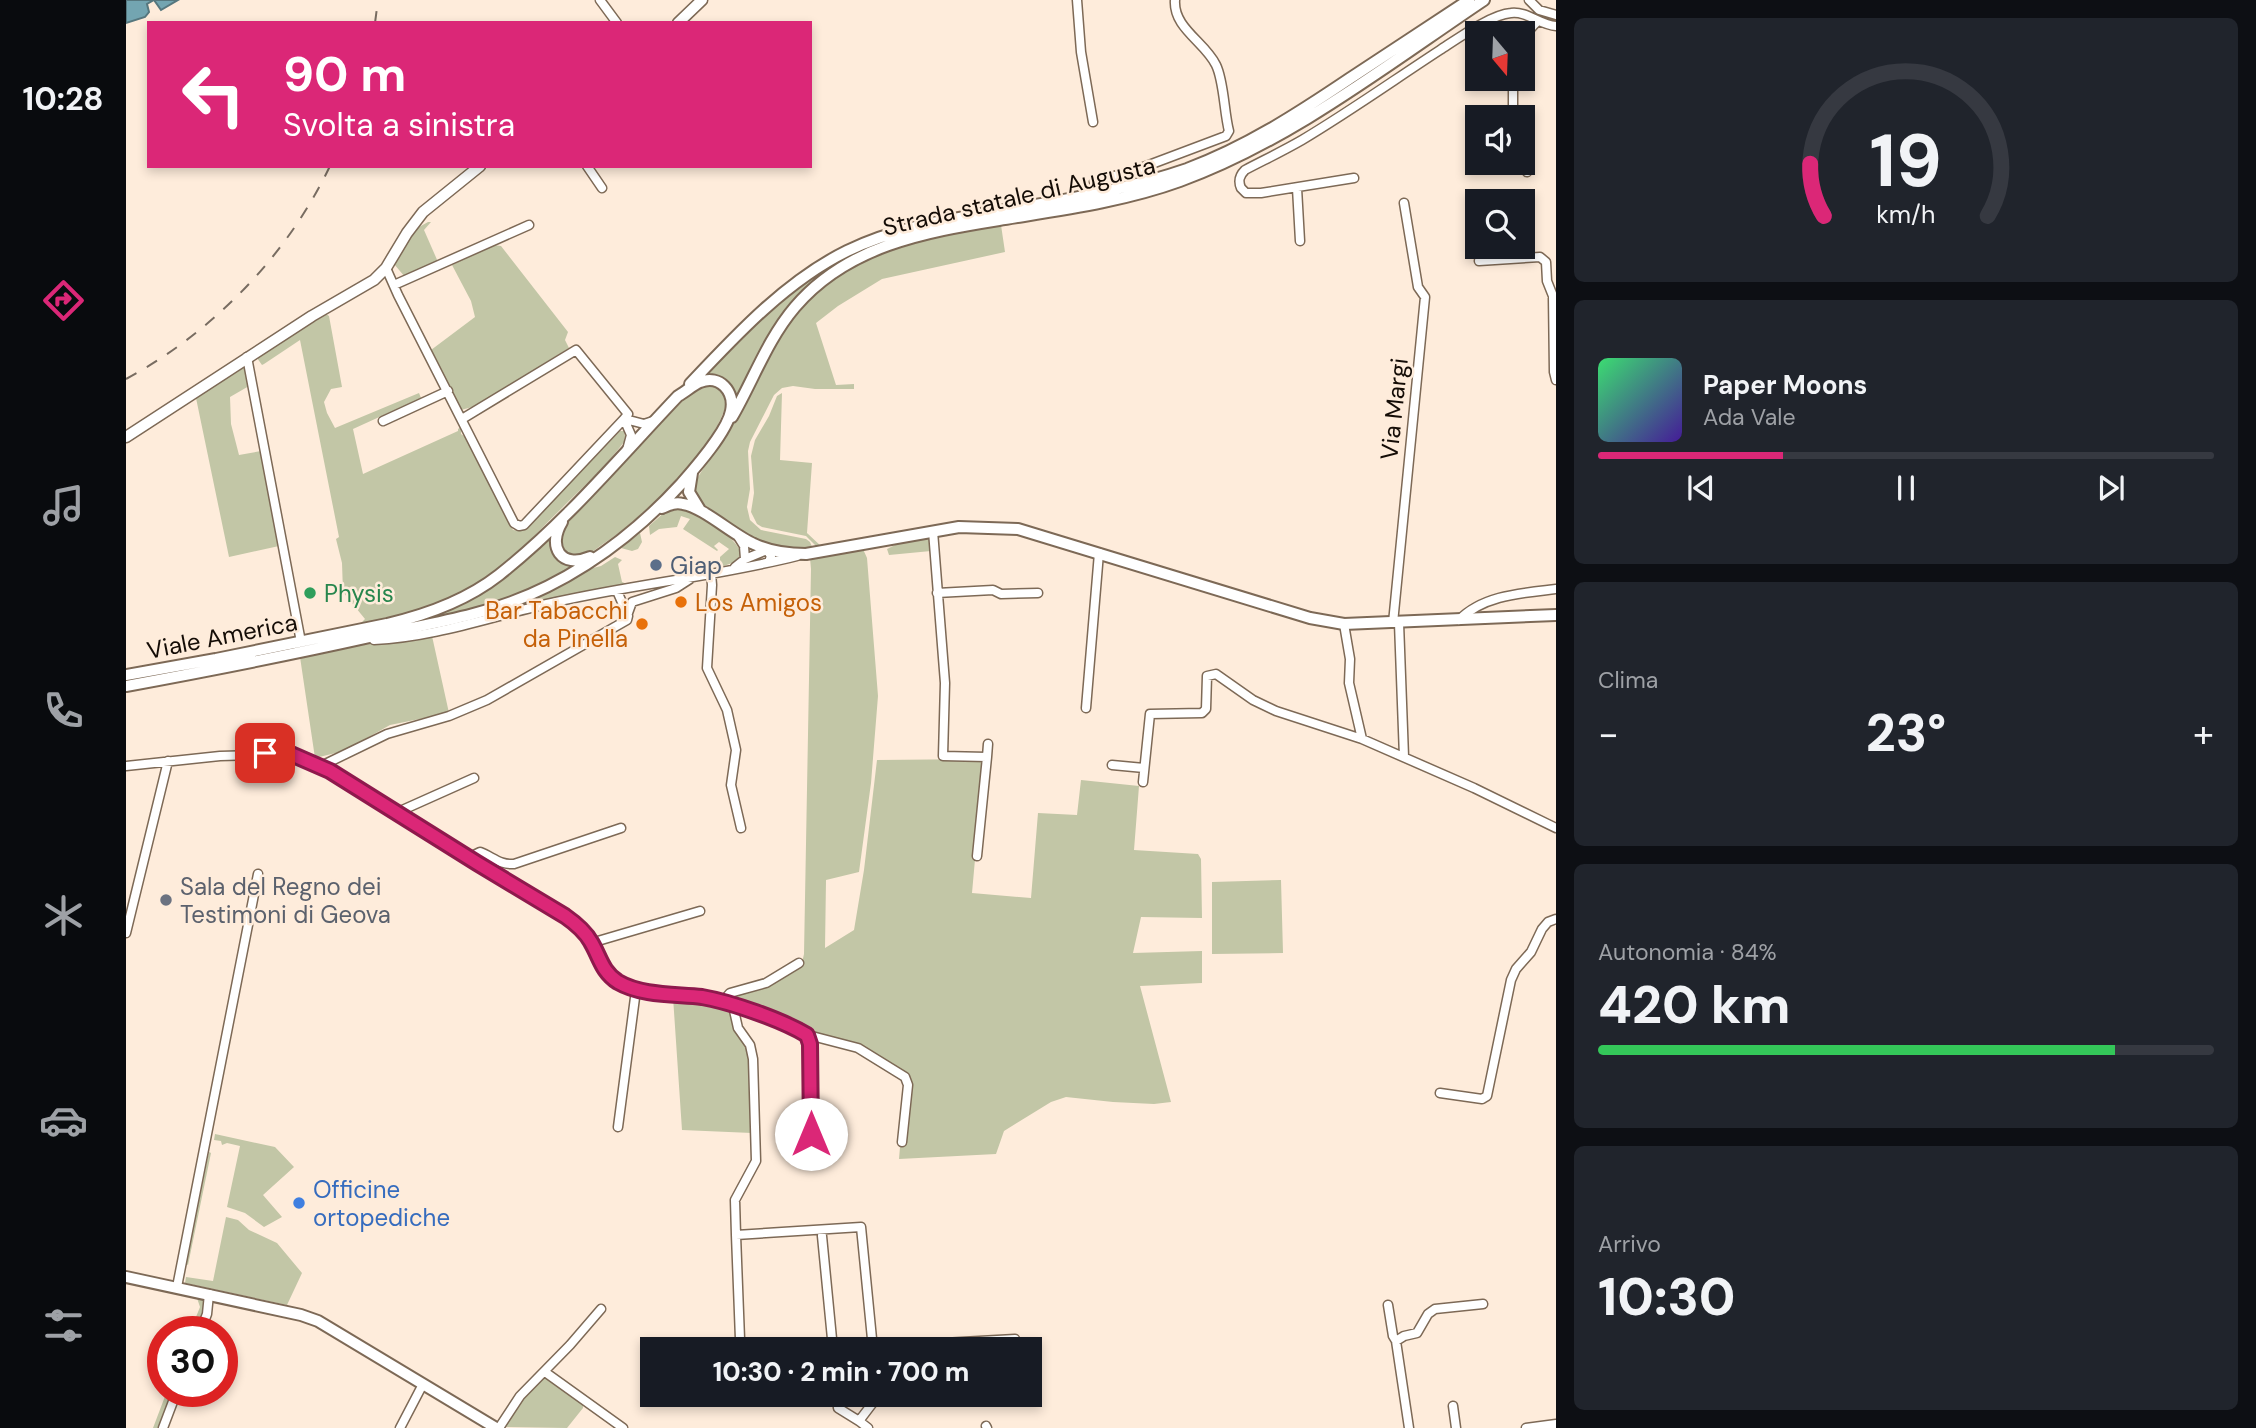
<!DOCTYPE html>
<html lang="it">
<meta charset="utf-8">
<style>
body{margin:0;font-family:"DM Sans",sans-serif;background:#20242c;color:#f1f3f6;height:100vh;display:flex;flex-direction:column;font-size:26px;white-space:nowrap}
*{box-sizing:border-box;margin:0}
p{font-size:23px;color:#9ea1a6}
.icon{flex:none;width:38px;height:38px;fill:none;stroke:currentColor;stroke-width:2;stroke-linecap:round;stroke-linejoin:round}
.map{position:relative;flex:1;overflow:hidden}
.sheet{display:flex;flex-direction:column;gap:18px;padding:18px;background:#0d0f14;width:700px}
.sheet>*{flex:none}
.hud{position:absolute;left:21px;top:21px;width:665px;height:147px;border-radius:0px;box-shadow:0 4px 10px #0003;background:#db2777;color:#fff;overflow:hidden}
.needle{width:46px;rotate:161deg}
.tools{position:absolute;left:1339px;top:21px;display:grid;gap:14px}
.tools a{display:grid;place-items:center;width:70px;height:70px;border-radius:0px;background:#171b24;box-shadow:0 4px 10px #0003;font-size:35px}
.speed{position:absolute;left:21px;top:1316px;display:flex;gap:14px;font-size:35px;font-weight:700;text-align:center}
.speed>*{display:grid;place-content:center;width:91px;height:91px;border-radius:50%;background:#171b24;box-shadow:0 4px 10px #0003;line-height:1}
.speed .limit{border:10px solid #d22;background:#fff;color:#111}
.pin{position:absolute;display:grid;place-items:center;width:60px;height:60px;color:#fff;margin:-30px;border-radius:14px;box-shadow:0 4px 10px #0006}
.me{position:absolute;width:77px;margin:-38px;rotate:0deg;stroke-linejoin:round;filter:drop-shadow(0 0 5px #0008)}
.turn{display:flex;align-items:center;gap:24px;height:147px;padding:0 21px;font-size:32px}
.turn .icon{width:91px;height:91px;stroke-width:2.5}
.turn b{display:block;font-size:49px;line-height:60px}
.big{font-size:52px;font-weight:800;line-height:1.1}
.sheet .card{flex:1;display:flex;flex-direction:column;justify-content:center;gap:10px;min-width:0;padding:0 24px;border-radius:10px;background:#20242c}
.sheet .dial{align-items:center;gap:0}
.dial svg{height:182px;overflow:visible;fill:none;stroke:#363941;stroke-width:7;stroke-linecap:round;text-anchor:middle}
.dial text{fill:#f1f3f6;stroke:none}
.song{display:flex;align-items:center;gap:21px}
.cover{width:84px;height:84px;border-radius:10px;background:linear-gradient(135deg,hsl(140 70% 55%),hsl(260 70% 35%))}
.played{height:7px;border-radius:4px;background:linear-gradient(90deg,#db2777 30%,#363941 30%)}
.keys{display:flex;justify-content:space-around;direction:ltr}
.heat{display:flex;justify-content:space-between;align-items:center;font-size:38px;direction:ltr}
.charge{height:10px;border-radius:5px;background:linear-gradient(90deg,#34c759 84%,#363941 0)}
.trip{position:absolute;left:514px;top:1337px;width:402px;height:70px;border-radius:0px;background:#171b24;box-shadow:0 4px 10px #0003;font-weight:800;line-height:70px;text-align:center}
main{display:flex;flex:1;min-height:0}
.menu{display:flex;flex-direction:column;width:126px;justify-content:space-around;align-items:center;background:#090b0e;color:#9ea1a6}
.menu .icon{width:49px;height:49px}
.menu .selected{color:#db2777}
.menu b{font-size:32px;color:#f1f3f6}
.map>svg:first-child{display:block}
</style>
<main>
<nav class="menu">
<b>10:28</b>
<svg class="icon selected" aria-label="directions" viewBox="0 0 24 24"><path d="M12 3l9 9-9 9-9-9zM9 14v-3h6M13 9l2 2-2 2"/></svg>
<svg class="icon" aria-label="music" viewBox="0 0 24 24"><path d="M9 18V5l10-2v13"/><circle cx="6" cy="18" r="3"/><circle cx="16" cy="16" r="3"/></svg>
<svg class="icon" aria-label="phone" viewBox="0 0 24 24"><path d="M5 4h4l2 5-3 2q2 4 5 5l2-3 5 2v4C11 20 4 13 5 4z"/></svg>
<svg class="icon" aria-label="climate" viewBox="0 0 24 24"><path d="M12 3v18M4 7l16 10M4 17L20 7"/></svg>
<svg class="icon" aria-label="car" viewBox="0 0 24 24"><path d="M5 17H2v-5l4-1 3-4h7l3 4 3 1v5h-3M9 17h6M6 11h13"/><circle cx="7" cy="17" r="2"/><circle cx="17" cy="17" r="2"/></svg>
<svg class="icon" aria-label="filters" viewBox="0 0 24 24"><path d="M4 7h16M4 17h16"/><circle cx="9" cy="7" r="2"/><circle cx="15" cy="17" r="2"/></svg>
</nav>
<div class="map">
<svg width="1430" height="1428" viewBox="0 0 1430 1428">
<rect width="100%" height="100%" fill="#feecdb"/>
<path fill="#c2c6a6" d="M302,222H305L298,230L312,262L279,277L268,264L286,231Z
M875,225L879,252L756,279L712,306L690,323L710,385L728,384V389H689L667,386L656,388L648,395L624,442L622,451L624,489L621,507L624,520L635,530L680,539L684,542L687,549C678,549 668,550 659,549C640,545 574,514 568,495C567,492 568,488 568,484C580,462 596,443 609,421C627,389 641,353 663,323C712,253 797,239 875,225Z
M751,243L752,245L674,297L611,398L579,376L578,372C632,320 680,273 751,243Z
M367,245L375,246L442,332L439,340L443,348L350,406L335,410L305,350L349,317L345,301L326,265Z
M200,314L203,316L216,387L205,389L198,402L201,413L209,428L293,393L295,398L227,429L237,474L332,431V429L335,427V434L341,438L387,530L395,531L402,527L494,431H498L499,436L498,442C480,466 456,488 435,509C417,526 400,546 381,562C340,598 285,613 233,625L239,619L217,592L216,563L210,539L213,537L174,340L138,364L136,365L131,358L133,355L185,321Z
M119,367L123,386L104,397L105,424L113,455L135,451L153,546L103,557L70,398Z
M575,385L593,386L601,399C594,446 515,519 477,544C471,548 465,553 459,556C449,560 442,555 434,550L433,532L442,520L567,390Z
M656,393L654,460L686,463L681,533L697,548L691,547L680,536L636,527L631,524L625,512L628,493L625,456L629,440L643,416L651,396Z
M553,506C570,514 611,535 615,554L609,562L592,568L594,564V557L603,549L593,542L588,546L592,550L591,551L557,529L564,519L555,516L551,527L533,529L524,535L523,526L541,510Z
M514,533L516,542L512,549L506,551L495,548Z
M423,537L429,557L447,566L446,569L369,604L308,618L340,601Z
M801,537L804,542L805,551L763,555L761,549L775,542Z
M737,549L741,558L752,696L745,783L733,872L700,880L699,948L728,930L738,870L751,760L858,759L846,893L905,898L912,813L951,815L955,780L1013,786L1008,850L1072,854L1075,859L1076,918L1015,917L1007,953L1076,951V983L1014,986L1045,1102L1028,1104L987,1102L940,1097L925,1102L878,1131L870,1154L773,1159L774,1147L779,1145L786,1086L782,1075L754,1056L735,1046L679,1031L601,1000L606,994L676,963L678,954L685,569L684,558Z
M489,557L496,560L492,564L496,582L501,584L342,620L383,608L421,593L463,569L475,566Z
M306,636L323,713L264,725L218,751L189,758L174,657L220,646L281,641Z
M1155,880L1157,953L1086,954V882Z
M547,997C564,999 593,998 605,1011L623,1049L626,1133L556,1130Z
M89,1134L149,1147L168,1167L137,1195L156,1217L138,1227L119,1213L101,1207L114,1146L101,1143L96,1145L95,1141L88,1140Z
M83,1152L85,1153L62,1265L60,1264Z
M100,1217L112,1220L123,1230L151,1243L176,1273L161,1305L59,1283L60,1277L87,1281Z
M71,1298L78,1299L79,1311L71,1332H64L74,1307Z
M417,1379H422L457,1405V1408L441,1428L378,1427C388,1409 399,1389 417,1379Z
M41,1391H48L34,1428H27Z"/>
<path fill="#73a5b1" stroke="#56777e" stroke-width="2" d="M0,0H52L35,10L28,0L21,4L23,12L19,17L0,23Z"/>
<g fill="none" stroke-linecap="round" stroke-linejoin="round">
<g stroke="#7d6956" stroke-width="11">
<path id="minor" d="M474,0L491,23
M951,0L955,52L967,122
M1403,0L1413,10L1430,15
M1396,70C1404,48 1390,41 1411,22
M1387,117V85L1390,79
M1396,139L1401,172
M461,166L476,188
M1228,178L1135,193H1120L1115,188C1112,181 1113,176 1119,170C1138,160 1157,151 1176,140C1223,112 1268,80 1314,50C1331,39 1366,14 1385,13C1401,11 1414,25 1430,26
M968,182L1015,168L1100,136L1103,131C1098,112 1098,81 1090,65C1079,42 1047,28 1049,0
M1171,188L1174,241
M1353,261L1414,257L1420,262L1421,281L1427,296L1428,372L1430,380
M260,268L272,295L388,523L393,526L398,525L498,419
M268,285L403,225
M121,357L175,642
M336,419L450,350L502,414L498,419L505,435L501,450
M499,419L518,424L527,421
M257,421L322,391
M807,531L819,683L817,756L861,757L851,856
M619,559L641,550L645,556L643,562
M609,567L619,559L618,546L613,538
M585,573L586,585L581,668L601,710L610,750L605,785L615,828
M811,593L867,590L875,594L912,593
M502,613L506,602L550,588L564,579
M1333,620C1357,595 1397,593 1430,589
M1267,623L1299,297L1292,287L1278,203
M1273,623L1278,757
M1218,624L1224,659L1223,683L1236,739L1348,788L1430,828
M248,640C311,637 369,615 430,602C510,584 592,576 671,556
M960,708L973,553
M861,757L862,744
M986,765L1018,768
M0,766L94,756L165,754L204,771L351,863L439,916C449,923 459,932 465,943C474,957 476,973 492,982C525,1001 572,990 607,1006L612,1028L624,1045L627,1059L630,1161L609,1200L610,1235L735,1227L747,1349
M195,766L261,734L323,716L361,700L501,620L502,616L491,591
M1017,782L1024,714L1076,713L1080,709L1081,676L1090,674L1127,700L1150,711L1236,739
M272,812L348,778
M342,858L354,852C367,857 374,865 388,864L495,828
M0,933L42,761
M465,943L574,911
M597,1001L604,993L640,983L673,963
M607,1006L661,1025L682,1035L685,1044V1157
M682,1035L732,1048L779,1077L782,1085L776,1142
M1314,1093L1356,1099L1361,1096L1385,980L1390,969L1405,952L1416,929L1422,922L1430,919
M492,1127L510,990
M610,1235L614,1339
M696,1236L707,1349
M51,1287L132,874
M1262,1305L1267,1336L1270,1341L1283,1428
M74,1332L81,1314L83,1294
M1270,1341L1278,1336L1291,1333L1302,1314L1309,1309L1357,1304
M746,1347L889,1339
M419,1372L497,1428
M711,1395L712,1408L733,1421
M1327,1406L1330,1428
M860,1426L861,1428
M37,1428L51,1391
M274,1428L297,1384
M373,1428L394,1396L444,1345L475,1309
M742,1428L733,1421L749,1400L750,1395
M1400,1428L1430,1424"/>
</g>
<g stroke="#7d6956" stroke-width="13">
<path id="tertiary" d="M552,23L576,0
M0,437L186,316L248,280L260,268L281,233L297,212L354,166"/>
</g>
<g stroke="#7d6956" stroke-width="14">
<path id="secondary" d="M564,384C610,335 660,281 721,251C774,225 833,218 890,208C948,199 1006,188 1061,169C1120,147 1171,114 1223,79C1263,53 1303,26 1343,0
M606,417C627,381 641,340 669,307C721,246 798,232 873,220C934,210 996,202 1054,181C1164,141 1261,65 1358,0
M566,473L563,492L574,510
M536,508C543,505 549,502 557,504C577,507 607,535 628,544C645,552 661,554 680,554L833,527L892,529L1184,618L1218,624L1430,615
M436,522C421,547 435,569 464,557
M0,675L90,659L261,624C300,615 341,600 373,575C439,523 494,457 552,396C559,392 567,385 574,382C594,374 609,392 605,411C601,432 570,467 555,484C499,545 428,594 347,614C313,623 278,629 244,637C163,655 82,671 0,686
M0,1277L175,1315L192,1321L370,1428"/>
</g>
<use href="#minor" stroke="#fff" stroke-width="8"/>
<use href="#tertiary" stroke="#fff" stroke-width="10"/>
<use href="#secondary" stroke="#fff" stroke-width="10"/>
<path stroke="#786c61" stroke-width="2" stroke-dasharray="12 12" stroke-linecap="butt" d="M249,23L252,0
M0,379C87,332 161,256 204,166"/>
</g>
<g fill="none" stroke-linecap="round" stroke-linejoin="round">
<g stroke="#8e194d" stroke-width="18">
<path id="route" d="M139,753L165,754L204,771L351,863L439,916C449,923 459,931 465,942C474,957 476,972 492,982C516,996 549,994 576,997C605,1002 656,1020 681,1035L684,1044L685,1134"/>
</g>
<use href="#route" stroke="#db2777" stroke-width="12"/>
</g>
<circle fill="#5c6f8a" stroke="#feecdb" stroke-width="2.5" cx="530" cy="565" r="7"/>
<circle fill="#2e9e5b" stroke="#feecdb" stroke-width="2.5" cx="184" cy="593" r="7"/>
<g fill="#e8710a" stroke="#feecdb" stroke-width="2.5">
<circle cx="555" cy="602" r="7"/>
<circle cx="516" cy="624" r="7"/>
</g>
<circle fill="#6b7280" stroke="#feecdb" stroke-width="2.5" cx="40" cy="900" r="7"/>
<circle fill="#3f7fe0" stroke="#feecdb" stroke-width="2.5" cx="173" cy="1203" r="7"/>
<g text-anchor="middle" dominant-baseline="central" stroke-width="5" stroke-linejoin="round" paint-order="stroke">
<g font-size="24" fill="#140c06" stroke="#feecdb">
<text transform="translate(893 196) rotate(-13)">Strada statale di Augusta</text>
<text transform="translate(1268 409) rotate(-84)">Via Margi</text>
<text transform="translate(96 636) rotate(-11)">Viale America</text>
</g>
<g font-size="24" fill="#4e5e75" stroke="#feecdb" text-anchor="start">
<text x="544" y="565">Giap</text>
</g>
<g font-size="24" fill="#27864d" stroke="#feecdb" text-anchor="start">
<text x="198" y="593">Physis</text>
</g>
<g font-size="24" fill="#c56008" stroke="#feecdb" text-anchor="start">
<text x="569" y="602">Los Amigos</text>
<text x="502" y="610" text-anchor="end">Bar Tabacchi<tspan x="502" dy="28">da Pinella</tspan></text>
</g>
<g font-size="24" fill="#5b616d" stroke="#feecdb" text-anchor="start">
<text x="54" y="886">Sala del Regno dei<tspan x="54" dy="28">Testimoni di Geova</tspan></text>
</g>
<g font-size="24" fill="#366cbe" stroke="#feecdb" text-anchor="start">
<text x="187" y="1189">Officine<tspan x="187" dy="28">ortopediche</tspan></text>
</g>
</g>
</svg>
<div class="tools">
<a><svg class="needle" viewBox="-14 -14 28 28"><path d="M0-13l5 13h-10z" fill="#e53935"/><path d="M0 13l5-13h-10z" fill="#9ea1a6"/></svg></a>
<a><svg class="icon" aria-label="sound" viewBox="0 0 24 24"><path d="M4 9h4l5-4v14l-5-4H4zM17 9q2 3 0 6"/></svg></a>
<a><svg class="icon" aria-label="search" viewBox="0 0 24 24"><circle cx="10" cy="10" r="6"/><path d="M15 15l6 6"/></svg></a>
</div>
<div class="speed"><div class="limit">30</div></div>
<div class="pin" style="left:139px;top:753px;background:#d93025"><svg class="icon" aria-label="arrive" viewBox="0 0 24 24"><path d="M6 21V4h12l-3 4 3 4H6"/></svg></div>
<svg class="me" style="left:685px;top:1134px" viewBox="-20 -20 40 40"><circle r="19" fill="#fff"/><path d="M0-13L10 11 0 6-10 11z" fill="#db2777"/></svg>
<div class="trip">10:30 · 2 min · 700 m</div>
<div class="hud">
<div class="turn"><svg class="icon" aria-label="left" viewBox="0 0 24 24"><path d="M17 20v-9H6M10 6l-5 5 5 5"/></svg><div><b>90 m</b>Svolta a sinistra</div></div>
</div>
</div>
<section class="sheet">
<div class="card dial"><svg viewBox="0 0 100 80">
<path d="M14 69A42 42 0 1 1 86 69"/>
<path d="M14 69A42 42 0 0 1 8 46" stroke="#db2777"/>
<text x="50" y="56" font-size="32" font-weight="700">19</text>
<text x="50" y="72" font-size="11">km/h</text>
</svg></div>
<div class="card">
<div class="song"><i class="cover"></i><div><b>Paper Moons</b><p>Ada Vale</p></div></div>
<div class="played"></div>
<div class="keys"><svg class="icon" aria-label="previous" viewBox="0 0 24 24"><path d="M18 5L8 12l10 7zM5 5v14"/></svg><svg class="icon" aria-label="pause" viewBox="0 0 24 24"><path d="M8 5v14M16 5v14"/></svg><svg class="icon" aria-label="next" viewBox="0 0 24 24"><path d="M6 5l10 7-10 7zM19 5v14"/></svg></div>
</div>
<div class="card"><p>Clima</p>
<div class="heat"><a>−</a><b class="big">23°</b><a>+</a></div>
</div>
<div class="card"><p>Autonomia · 84%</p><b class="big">420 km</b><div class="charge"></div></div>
<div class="card"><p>Arrivo</p><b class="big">10:30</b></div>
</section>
</main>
